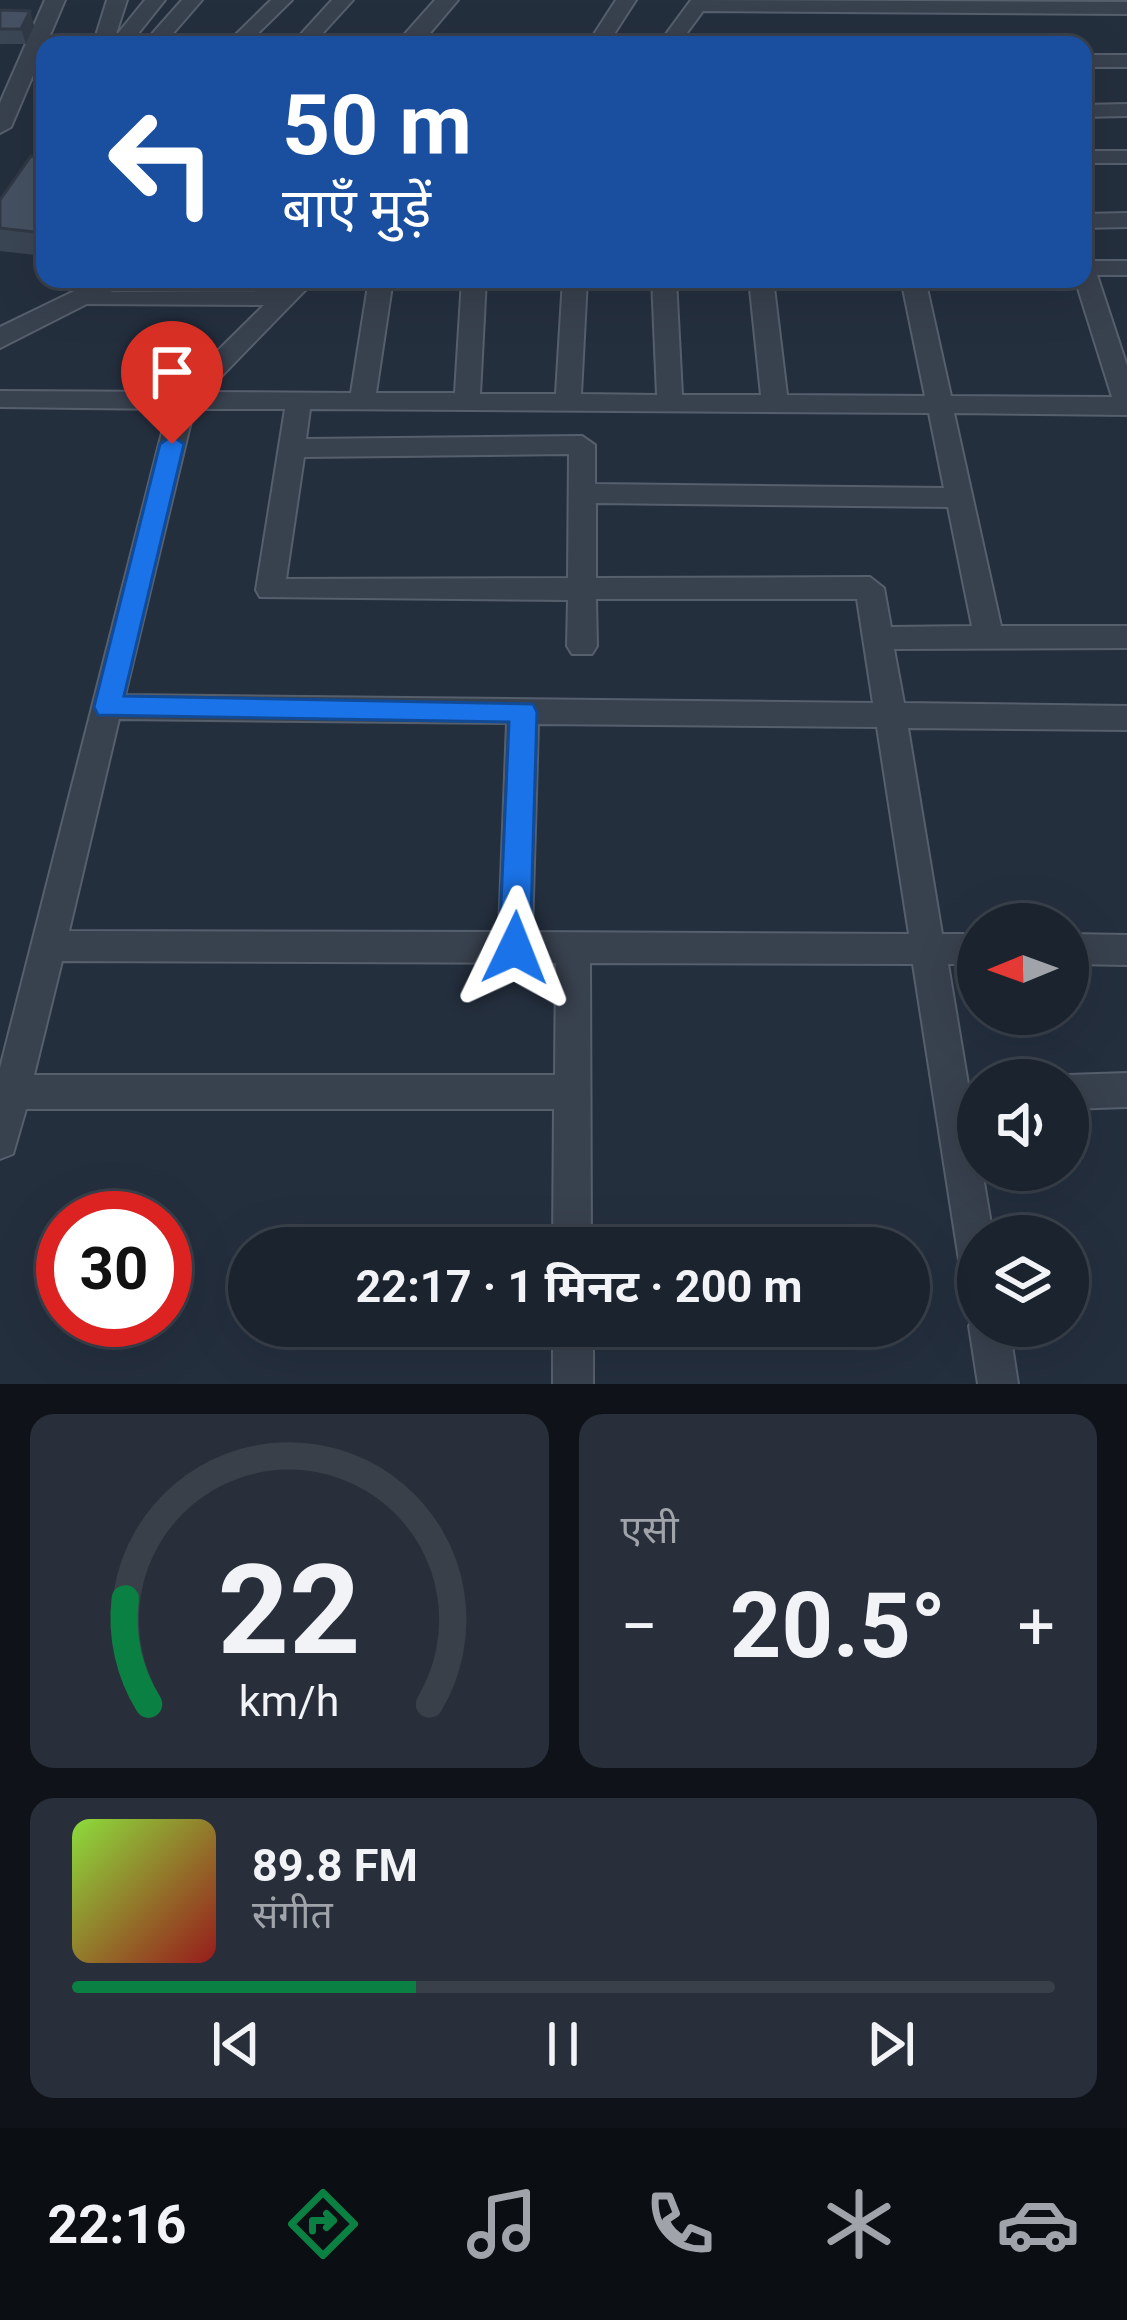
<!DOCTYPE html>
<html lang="hi">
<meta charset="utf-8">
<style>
body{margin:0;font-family:Roboto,"Noto Sans Devanagari",sans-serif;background:#282f3a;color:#f1f3f6;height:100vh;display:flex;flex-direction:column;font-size:45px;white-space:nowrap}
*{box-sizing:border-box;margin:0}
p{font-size:39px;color:#a0a4aa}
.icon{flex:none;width:66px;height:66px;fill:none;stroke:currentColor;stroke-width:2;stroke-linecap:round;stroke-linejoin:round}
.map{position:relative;height:1384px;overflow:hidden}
.panel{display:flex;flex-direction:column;gap:30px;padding:30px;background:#0f1319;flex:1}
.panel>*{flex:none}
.banner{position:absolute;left:36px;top:36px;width:1056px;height:252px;border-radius:24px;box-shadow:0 12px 48px #0002,0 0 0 3px #39404a;background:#1a4fa0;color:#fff;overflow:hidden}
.needle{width:78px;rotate:269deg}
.controls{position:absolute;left:957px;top:903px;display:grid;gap:24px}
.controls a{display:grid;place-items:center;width:132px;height:132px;border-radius:50%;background:#1b232e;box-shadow:0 12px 48px #0002,0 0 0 3px #39404a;font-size:60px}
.speed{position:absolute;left:36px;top:1191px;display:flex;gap:24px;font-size:60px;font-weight:700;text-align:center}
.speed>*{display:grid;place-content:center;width:156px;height:156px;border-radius:50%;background:#1b232e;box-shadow:0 12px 48px #0002,0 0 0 3px #39404a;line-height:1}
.speed .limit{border:18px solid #d22;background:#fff;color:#111}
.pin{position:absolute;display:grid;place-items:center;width:102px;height:102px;color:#fff;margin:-123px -51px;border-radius:50% 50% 50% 0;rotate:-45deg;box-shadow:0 0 12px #0007}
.pin .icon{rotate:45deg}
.me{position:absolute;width:132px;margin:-66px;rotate:2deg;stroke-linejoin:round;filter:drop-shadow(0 0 9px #0008)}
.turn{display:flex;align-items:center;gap:42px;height:252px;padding:0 48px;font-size:54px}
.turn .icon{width:156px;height:156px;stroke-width:2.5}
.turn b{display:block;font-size:84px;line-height:102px}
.big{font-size:90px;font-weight:700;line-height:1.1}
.panel .tile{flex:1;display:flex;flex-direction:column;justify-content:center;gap:18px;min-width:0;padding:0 42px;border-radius:24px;background:#282f3a}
.panel .dial{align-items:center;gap:0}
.dial svg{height:312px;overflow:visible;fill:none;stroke:#39404a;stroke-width:7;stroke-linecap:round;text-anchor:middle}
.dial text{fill:#f1f3f6;stroke:none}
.song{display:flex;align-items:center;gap:36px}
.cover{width:144px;height:144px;border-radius:18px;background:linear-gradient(135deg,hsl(90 70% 55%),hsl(0 70% 35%))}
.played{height:12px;border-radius:6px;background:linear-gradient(90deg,#0b8043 35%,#39404a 35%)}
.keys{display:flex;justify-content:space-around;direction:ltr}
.heat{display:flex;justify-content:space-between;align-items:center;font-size:66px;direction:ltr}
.panel .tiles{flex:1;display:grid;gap:30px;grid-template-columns:1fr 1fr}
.tile:last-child{grid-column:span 2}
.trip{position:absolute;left:228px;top:1227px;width:702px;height:120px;border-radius:60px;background:#1b232e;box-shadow:0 12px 48px #0002,0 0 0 3px #39404a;font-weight:700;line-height:120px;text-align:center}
.menu{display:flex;height:192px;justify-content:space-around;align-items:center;background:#0b0e12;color:#a0a4aa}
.menu .icon{width:84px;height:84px}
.menu .on{color:#0b8043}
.menu b{font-size:54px;color:#f1f3f6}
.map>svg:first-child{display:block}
</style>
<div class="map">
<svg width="1127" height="1384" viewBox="0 0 1127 1384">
<rect width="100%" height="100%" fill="#242f3e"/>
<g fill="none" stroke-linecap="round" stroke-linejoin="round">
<g stroke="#565f6c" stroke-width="4">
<path id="minor" d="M45,0H65L11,127L0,133V103Z
M107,0H127L115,37L145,0H165L129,45H93Z
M182,0H202L163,45H142Z
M271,0H292L246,45H225Z
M332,0H353L312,45H291Z
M616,0H636L607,45H587Z
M691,0L1127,2V14L703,11L678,45H658Z
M1083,55H1127V67H1083Z
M1127,104V116L1083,117V105Z
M1083,151H1127V163H1083Z
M1127,213V227L1083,228V214Z
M1083,261H1127V275H1097L1127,366V415L954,413L1001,626H1127V648L894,649L904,703L1127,706V730L908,728L942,934H978V964H948L978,1144V1170H982L993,1236H978V1279L964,1274L959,1260L913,964L590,963L591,1248H553L554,1109H26L13,1154L0,1159V1068L168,409L0,407V391L176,392L264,305L85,304L77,302V292L279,291L291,279H316L206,392L351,393L369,279H393L376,393H455L462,279H486L480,394H556L563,279H587L581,394L657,395L652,279H676L682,395H761L749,279H773L787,395L925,396L901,279H925L951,396L1112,397L1075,279H1083ZM194,409H285L256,590L260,597L568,600L567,646L572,654H592L597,646L596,599H857L873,703L125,695ZM310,409L929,413L944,488L595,484V445L582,436L306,439ZM569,454L568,578L286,579L304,457ZM596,503L948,507L972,626L891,627L884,588L870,577L596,578ZM119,719L507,723L499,932L69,931ZM538,724L877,727L909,934L532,932ZM62,961L556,963L555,1075H34Z
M1068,934L1127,935V965L1068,964Z
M1127,1073V1107L1068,1109V1080H1055L1068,1075Z
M978,1311V1326H1009L1018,1384H978L969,1326Z
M553,1326H593V1384H553Z"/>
</g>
<g stroke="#565f6c" stroke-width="4">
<path id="tertiary" d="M435,0H458L420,45H395Z
M99,279H136L0,348V327Z"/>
</g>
<use href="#minor" fill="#38414e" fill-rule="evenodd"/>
<use href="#tertiary" fill="#38414e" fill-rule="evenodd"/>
</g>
<path fill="#3b4654" d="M0,10L30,11L34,26L26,44H0Z
M45,158V256L0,251V200Z"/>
<path fill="#303945" d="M30,11L34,26L26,44L21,29Z"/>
<path fill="#455162" stroke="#303945" stroke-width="3" d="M0,10L30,11L21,29H0Z
M31,156L45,158V231L43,233L0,228V200Z"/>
<path fill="#1a73e8" stroke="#114b97" stroke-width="3" d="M172,436L184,444L124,696L533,704L537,712L530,948L526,957L515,962L504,957L499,948L509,722L98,715L94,707L160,444Z"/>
</svg>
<div class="controls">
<a><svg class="needle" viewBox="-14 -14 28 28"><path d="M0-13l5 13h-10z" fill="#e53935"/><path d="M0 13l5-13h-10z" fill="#a0a4aa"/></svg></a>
<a><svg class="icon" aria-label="sound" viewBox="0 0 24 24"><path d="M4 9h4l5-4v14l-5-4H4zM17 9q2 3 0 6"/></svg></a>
<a><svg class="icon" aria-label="layers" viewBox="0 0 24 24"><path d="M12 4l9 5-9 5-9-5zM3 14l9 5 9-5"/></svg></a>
</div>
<div class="speed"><div class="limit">30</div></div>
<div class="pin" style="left:172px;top:444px;background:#d93025"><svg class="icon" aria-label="arrive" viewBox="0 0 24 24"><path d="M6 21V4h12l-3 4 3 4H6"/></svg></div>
<svg class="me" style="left:515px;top:948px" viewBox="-20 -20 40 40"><path d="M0-17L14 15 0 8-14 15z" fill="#1a73e8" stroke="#fff" stroke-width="4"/></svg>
<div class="trip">22:17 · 1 मिनट · 200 m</div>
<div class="banner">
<div class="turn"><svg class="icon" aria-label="left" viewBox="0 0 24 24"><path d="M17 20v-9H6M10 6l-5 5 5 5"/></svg><div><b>50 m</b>बाएँ मुड़ें</div></div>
</div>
</div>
<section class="panel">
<div class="tiles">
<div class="tile dial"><svg viewBox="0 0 100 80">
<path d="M14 69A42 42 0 1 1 86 69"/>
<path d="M14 69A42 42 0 0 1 8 42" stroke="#0b8043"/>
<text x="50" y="56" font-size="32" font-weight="700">22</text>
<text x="50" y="72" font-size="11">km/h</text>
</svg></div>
<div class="tile"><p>एसी</p>
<div class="heat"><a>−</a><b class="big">20.5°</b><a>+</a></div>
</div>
<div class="tile">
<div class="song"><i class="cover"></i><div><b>89.8 FM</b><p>संगीत</p></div></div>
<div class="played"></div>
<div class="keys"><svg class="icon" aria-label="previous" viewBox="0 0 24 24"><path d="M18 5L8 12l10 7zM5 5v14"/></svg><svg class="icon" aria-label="pause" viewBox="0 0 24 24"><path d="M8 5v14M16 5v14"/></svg><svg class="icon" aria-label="next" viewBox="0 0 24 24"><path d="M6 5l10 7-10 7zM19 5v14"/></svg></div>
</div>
</div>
</section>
<nav class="menu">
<b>22:16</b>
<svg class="icon on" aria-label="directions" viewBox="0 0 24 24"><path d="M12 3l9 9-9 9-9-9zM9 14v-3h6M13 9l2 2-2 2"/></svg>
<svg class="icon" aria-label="music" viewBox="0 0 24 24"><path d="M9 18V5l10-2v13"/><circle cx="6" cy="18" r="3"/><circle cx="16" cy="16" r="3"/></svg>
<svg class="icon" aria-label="phone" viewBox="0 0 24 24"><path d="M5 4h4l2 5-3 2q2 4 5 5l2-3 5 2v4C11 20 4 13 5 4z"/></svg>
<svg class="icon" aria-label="climate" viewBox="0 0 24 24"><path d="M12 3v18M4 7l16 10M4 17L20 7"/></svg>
<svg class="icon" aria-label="car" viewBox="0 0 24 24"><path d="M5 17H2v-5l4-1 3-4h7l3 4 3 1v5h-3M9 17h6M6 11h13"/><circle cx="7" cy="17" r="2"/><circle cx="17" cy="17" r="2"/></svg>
</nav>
